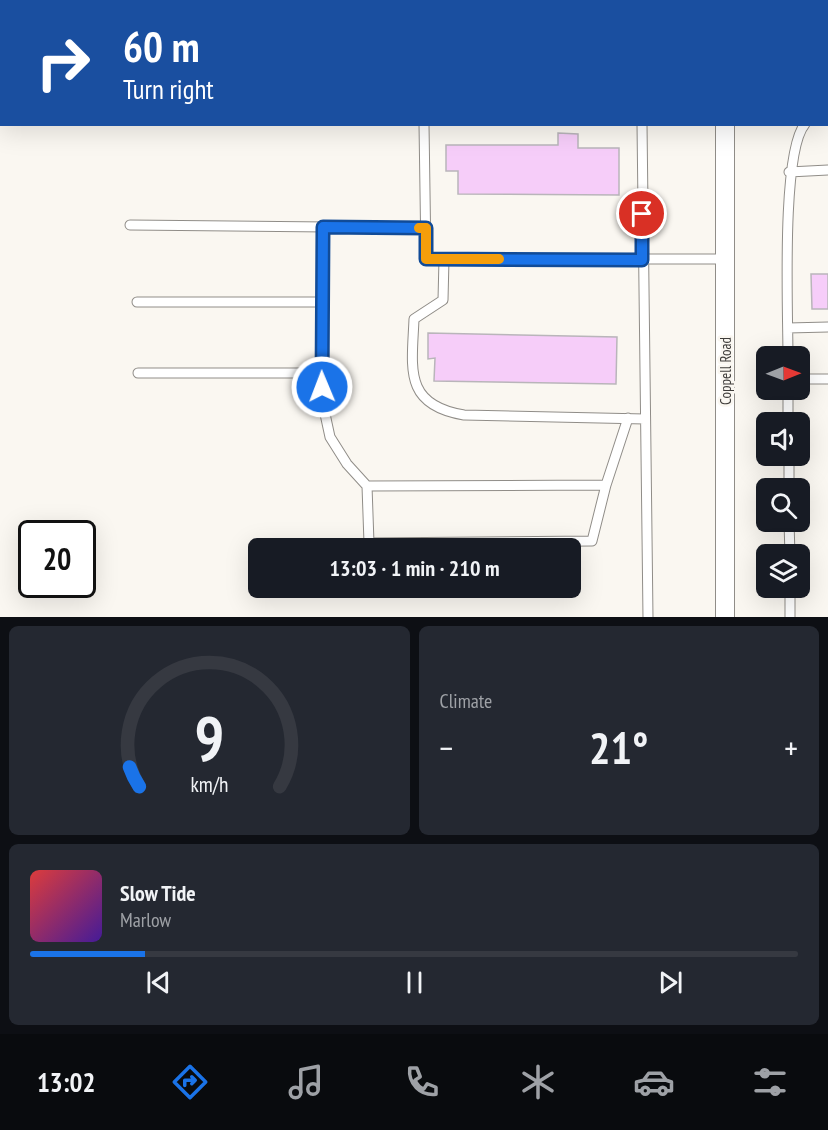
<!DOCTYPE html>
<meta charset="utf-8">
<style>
body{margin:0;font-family:"PT Sans Narrow",sans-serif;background:#242831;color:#f1f3f6;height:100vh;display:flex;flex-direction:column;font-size:22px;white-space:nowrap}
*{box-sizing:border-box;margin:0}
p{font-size:20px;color:#9ea1a6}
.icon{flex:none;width:33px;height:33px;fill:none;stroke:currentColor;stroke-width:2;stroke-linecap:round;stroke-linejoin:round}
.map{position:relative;height:617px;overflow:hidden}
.panel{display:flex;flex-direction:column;gap:9px;padding:9px;background:#0d0f14;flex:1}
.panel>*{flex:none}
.top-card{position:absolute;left:0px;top:0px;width:828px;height:126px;box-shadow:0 6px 24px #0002;background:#1a4fa0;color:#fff;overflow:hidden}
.needle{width:39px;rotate:89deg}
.buttons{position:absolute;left:756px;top:346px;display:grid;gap:12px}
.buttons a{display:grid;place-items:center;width:54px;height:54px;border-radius:9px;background:#171b24;box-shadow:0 6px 24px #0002;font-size:30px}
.speed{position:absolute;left:18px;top:520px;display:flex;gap:12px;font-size:30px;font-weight:700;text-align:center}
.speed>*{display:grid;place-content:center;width:78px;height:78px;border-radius:50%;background:#171b24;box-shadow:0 6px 24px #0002;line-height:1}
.speed .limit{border:3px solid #111;border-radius:9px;background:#fff;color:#111}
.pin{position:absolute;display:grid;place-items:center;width:51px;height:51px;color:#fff;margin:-26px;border:3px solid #fff;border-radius:50%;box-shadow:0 2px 6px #0007}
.me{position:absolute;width:66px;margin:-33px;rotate:359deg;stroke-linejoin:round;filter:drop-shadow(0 0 4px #0008)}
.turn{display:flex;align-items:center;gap:21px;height:126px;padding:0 24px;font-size:27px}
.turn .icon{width:78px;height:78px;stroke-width:2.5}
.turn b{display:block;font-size:42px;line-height:51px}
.big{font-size:45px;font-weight:700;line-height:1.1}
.panel .tile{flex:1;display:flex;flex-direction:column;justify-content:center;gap:9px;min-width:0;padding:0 21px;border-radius:9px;background:#242831}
.panel .dial{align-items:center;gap:0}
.dial svg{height:156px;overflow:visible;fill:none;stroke:#363941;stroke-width:7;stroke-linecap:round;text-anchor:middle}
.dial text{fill:#f1f3f6;stroke:none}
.song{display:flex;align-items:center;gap:18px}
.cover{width:72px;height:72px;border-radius:9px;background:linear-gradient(135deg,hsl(0 70% 55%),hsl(260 70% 35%))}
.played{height:6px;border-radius:3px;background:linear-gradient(90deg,#1a73e8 15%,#363941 15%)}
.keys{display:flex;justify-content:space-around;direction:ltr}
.heat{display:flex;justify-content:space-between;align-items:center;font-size:33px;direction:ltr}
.panel .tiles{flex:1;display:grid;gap:9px;grid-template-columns:1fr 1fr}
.tile:last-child{grid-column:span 2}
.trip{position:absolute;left:248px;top:538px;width:333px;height:60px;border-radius:9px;background:#171b24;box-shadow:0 6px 24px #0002;font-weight:700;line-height:60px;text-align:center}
.menu{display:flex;height:96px;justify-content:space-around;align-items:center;background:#090b0e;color:#9ea1a6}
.menu .icon{width:42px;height:42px}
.menu .selected{color:#1a73e8}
.menu b{font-size:27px;color:#f1f3f6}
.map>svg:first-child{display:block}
</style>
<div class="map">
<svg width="828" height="617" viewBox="0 0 828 617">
<rect width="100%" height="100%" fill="#faf7f1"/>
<path fill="#ddf1c2" d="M734,0H828V47L826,2Z"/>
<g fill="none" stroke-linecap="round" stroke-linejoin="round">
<path stroke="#65c7cc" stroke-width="5" d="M439,0L441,2
M785,0L806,2
M601,2L620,0
M826,3H828"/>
</g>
<path fill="#f6cdf9" stroke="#b9b5ba" stroke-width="1.5" d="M558,133L578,134V148H619V195L458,194V171H446V145H558Z
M811,274H828V309H812Z
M428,333L617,337L616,384L434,381L435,358L428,359Z"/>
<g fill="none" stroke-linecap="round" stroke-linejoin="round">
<g stroke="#908d88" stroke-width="11">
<path id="lane" d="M277,0V2
M642,0V2
M826,109L828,108
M424,124L426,259H725
M642,124L648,617
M789,172L828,170
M130,225L426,228
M323,227L322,400L330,437L347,464L367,486L606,485L628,418
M444,259L443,300L414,319C412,368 403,405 464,415L645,419
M137,302H321
M788,328L828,327
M788,357C788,313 781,152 805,124
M138,373H322
M800,379H828
M788,390V423
M789,456V489
M367,486L369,543L592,541L606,485
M789,522L790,555
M790,588V617"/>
</g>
<g stroke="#908d88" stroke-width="20">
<path id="street" d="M724,0V2
M725,617V124"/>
</g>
<use href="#lane" stroke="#fff" stroke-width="9"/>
<use href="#street" stroke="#fff" stroke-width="18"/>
</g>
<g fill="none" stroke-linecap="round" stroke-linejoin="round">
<g stroke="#114b97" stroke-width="15">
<path id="route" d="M322,387L323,227L426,228V259L642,260V214"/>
</g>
<use href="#route" stroke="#1a73e8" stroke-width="10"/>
<path stroke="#f59e0b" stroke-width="10" d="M419,228H426V259H499"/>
</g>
<g text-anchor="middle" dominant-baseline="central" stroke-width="5" stroke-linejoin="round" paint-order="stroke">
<g font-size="15" fill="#3e3c3a" stroke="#faf7f1">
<text transform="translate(725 371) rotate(-90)">Coppell Road</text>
</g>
</g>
</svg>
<div class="buttons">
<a><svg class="needle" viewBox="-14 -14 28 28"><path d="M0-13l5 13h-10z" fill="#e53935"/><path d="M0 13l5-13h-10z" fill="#9ea1a6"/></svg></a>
<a><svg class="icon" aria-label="sound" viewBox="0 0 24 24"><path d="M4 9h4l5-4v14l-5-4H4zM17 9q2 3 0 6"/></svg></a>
<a><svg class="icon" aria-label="search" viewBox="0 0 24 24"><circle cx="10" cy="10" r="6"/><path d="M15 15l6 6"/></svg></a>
<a><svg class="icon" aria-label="layers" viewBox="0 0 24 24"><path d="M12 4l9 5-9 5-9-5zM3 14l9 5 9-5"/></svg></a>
</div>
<div class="speed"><div class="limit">20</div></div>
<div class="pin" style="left:642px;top:214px;background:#d93025"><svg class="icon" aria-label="arrive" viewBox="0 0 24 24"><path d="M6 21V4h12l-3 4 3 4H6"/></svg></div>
<svg class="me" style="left:322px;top:387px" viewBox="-20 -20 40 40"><circle r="17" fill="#1a73e8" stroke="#fff" stroke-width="3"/><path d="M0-11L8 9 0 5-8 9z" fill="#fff"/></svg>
<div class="trip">13:03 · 1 min · 210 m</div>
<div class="top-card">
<div class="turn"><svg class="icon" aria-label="right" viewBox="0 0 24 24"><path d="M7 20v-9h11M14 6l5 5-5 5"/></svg><div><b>60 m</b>Turn right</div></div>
</div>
</div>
<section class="panel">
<div class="tiles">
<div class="tile dial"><svg viewBox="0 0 100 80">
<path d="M14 69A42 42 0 1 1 86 69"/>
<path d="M14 69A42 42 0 0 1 9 59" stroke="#1a73e8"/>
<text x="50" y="56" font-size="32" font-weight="700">9</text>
<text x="50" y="72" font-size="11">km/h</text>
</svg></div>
<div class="tile"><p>Climate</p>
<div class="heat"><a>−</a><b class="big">21°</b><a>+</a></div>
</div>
<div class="tile">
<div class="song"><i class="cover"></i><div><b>Slow Tide</b><p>Marlow</p></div></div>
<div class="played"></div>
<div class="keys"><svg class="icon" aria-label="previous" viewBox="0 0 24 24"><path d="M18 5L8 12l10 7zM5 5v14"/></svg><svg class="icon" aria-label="pause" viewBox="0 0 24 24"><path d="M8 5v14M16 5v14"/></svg><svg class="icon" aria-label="next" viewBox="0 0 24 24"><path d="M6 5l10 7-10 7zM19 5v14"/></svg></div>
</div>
</div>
</section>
<nav class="menu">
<b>13:02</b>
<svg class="icon selected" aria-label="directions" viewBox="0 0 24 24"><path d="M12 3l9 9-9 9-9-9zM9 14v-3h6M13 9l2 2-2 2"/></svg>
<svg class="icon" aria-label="music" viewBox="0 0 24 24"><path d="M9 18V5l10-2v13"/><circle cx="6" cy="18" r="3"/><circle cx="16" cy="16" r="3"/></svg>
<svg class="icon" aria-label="phone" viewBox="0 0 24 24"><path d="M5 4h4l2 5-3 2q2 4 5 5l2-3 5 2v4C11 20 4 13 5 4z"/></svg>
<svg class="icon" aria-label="climate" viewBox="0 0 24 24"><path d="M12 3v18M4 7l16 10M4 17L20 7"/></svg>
<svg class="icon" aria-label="car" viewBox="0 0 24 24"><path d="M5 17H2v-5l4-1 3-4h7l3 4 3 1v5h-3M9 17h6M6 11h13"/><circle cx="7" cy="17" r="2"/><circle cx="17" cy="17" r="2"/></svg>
<svg class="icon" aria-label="filters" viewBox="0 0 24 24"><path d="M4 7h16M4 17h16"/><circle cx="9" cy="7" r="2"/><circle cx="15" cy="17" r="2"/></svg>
</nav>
